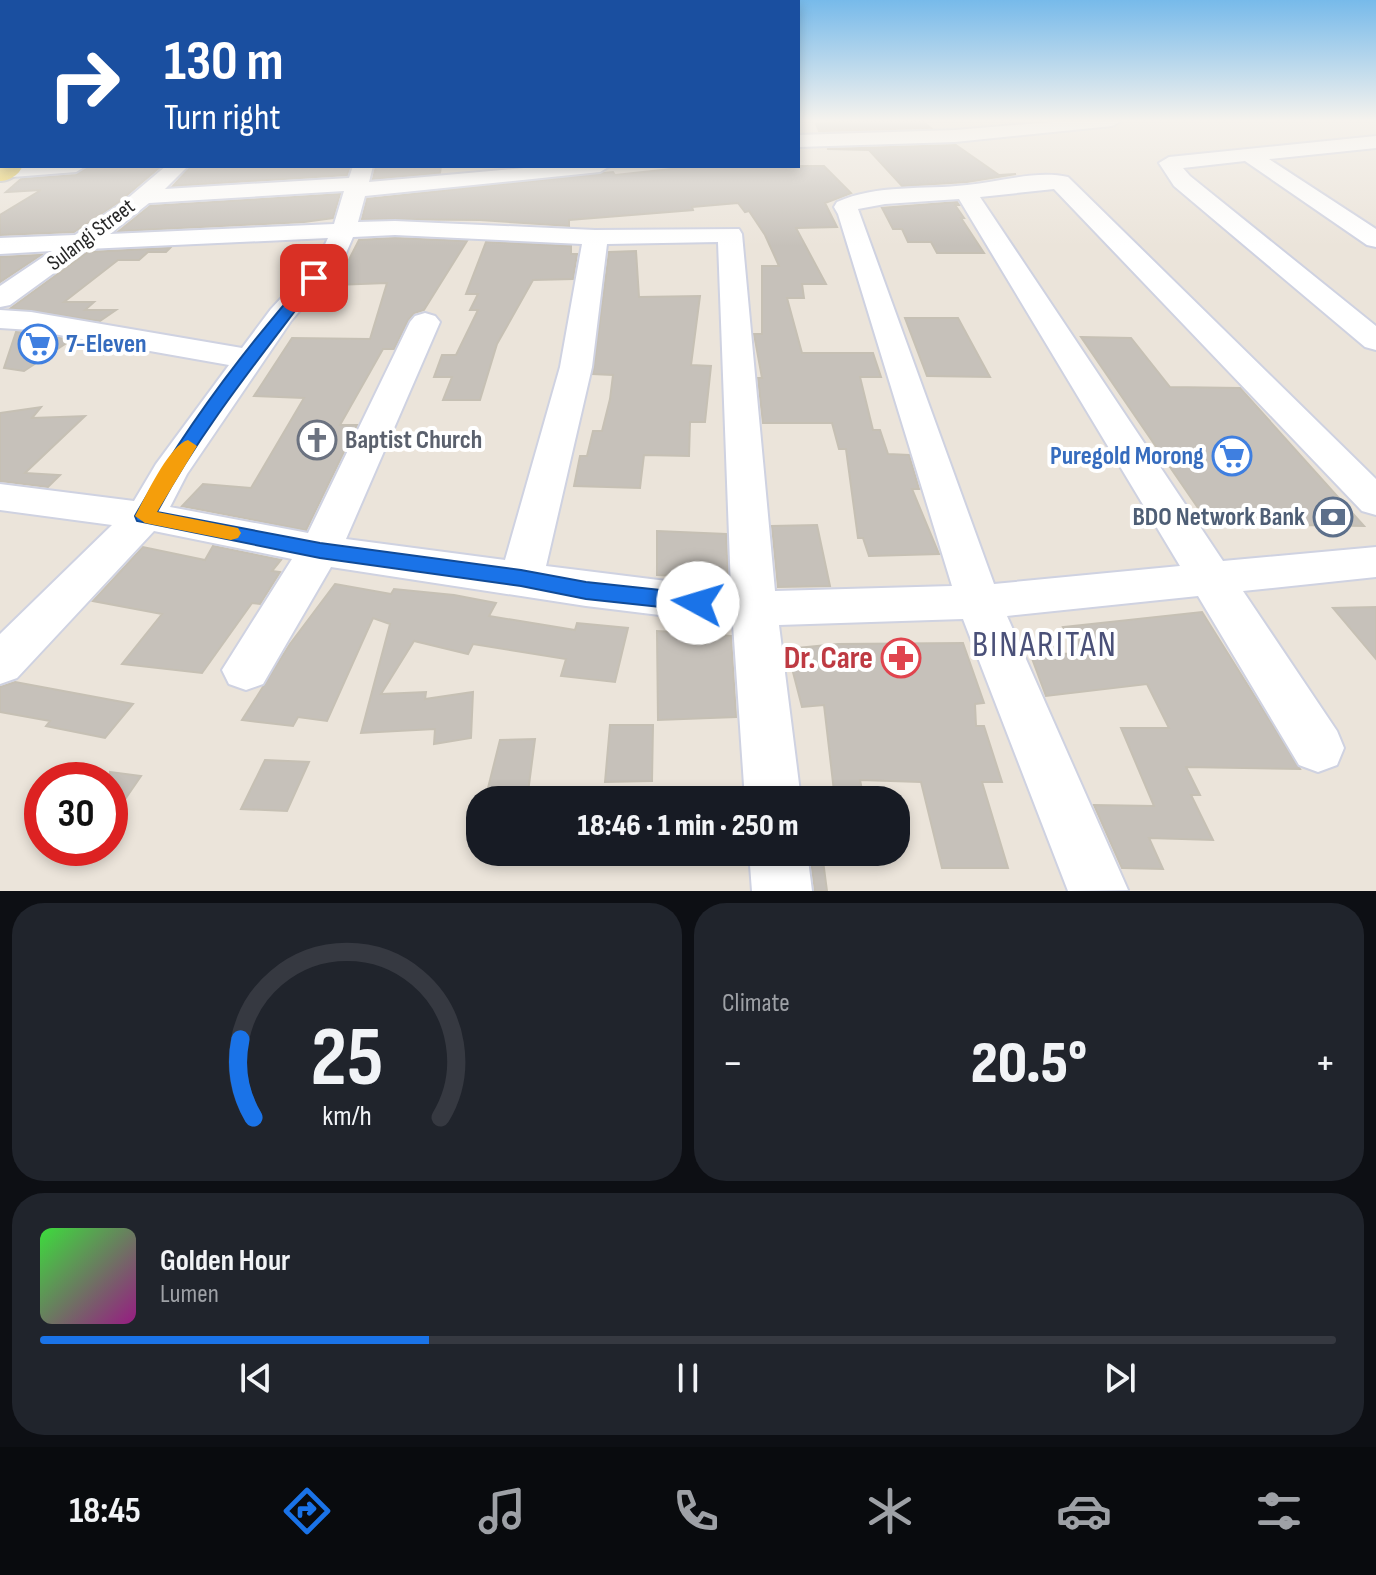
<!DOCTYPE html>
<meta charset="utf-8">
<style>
body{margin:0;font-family:"Sofia Sans Condensed",sans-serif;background:#20242c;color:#f1f3f6;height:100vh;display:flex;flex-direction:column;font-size:30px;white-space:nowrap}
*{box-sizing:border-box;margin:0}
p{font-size:26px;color:#9ea1a6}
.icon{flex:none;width:44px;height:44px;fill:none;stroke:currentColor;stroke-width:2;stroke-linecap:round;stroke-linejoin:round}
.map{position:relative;height:891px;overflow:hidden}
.side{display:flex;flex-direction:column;gap:12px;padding:12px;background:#0d0f14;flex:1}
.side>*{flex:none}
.hud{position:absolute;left:0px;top:0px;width:800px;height:168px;box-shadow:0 4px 12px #0003;background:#1a4fa0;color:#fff;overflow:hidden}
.speed{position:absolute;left:24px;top:762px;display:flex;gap:16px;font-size:40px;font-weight:700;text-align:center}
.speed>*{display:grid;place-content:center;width:104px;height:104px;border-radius:50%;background:#171b24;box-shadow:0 4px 12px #0003;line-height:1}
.speed .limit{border:12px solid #d22;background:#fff;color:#111}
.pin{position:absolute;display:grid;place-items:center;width:68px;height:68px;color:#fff;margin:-34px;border-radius:16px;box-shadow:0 4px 12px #0006}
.me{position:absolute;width:88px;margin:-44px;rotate:276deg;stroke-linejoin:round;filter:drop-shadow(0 0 6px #0008)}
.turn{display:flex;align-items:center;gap:28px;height:168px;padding:0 32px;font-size:36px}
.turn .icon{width:104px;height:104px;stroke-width:2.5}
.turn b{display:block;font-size:56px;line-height:68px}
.big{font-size:60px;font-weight:800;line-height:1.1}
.side .widget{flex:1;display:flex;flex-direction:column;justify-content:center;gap:12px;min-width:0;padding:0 28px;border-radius:32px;background:#20242c}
.side .dial{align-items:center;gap:0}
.dial svg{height:208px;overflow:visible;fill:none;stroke:#363941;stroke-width:7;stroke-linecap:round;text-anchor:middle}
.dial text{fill:#f1f3f6;stroke:none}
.song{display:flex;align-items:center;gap:24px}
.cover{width:96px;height:96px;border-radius:12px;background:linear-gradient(135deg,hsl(120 70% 55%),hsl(310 70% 35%))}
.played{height:8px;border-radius:4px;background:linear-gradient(90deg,#1a73e8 30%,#363941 30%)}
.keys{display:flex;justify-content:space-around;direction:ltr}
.heat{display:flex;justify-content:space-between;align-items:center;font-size:44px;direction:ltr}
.side .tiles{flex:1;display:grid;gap:12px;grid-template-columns:1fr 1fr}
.widget:last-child{grid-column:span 2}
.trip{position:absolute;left:466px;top:786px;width:444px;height:80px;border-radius:32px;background:#171b24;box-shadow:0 4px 12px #0003;font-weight:800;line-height:80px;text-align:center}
.menu{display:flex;height:128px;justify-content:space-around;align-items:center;background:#090b0e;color:#9ea1a6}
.menu .icon{width:56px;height:56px}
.menu .current{color:#1a73e8}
.menu b{font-size:36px;color:#f1f3f6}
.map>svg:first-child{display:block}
</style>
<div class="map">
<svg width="1376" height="891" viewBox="0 0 1376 891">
<rect width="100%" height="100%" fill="#ebe4da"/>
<path fill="#c6c1ba" stroke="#c6c0b4" stroke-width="2" d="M854,121H922L931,128L819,131L816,124Z
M956,145L999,175L1016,174L967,182L902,186L869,150L827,149Z
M89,166L160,167L119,202L74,232L0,235V215L41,190L6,192L21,179L76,175Z
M191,166H350L347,175L173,186Z
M376,166H441L440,173L373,179Z
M699,166H824L851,193L825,203L837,227L796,228L826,284H802L804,298H787L802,353H873L881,377H860L873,430H880L888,454L909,455L919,489H912L939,554L869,556L863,538H858L846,449H839L832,423H763L758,378H762L754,334H762V266H779L765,235L749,211L745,212L738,203L692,207L693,210L569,220V226L480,220L362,219L367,199L613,172L615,175Z
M340,194L333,218L304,222L119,231L150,206Z
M957,202L959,205H955L964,218H961L984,253H937L931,242H908L902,229H893L882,208Z
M395,238L467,241L424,310L414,313L408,320L394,349H383L340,425H357L306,530L182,506L203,484L251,488L304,398L254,396L292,338L370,339L387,283L336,285L359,240Z
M486,242L571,246V254H577L573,279L533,280L497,344L480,400H443L452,377H434L442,355H456L478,310H470L478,294H466Z
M170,248L166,252H148L139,260H118L64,302H94L85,310H116L100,321L11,308L88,252Z
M636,251L639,297L700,296L691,365L711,366L705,422H690L689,456L644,455L640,488L574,486L580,456H587L593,431H602L610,399L613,375L593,374L609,252Z
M41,255L0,282V257Z
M905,318H958L990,377L927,376Z
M16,332L31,333L71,340L24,371L4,368Z
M1081,337L1131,338L1170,387L1240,388L1364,526L1209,524Z
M41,407L32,418L85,416L25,473L60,475L48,487L0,481V413Z
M817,525L830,586L778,587L772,526Z
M657,531L726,534L728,578L657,575Z
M213,546L281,560L272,571L280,572L260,604L252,603L202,673L122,664L162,614L93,601L143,547L205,560Z
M335,584L391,594L394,589L454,595L496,603L489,616L575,630L577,623L628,628L615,682L561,676L566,659L473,644L468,654L414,641L381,694L426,692L425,699L473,692L471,738L434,744L435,729L361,733L390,624L373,618L327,721L298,717L293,726L242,720L290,644Z
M1376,607V659L1333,608Z
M1202,612L1300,769L1186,767L1200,795H1191L1213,840L1149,838L1163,869L1122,868L1094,805L1154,806L1121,728H1169L1147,684L1046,696L1030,653L1080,654L1063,627Z
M657,631L731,636L736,717L658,720Z
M963,643L984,703L975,704L976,726H984L1002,782H982L1008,868H942L921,782L860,780L864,800H835L824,705L802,707L787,649L838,644Z
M15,682L101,698L133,704L105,738L46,726L50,721L0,712V687Z
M610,725H653L652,781L605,782Z
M535,739L527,800H485L500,740Z
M265,760L309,762L287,811L241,809Z
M110,772L141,776L110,821Z
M810,853H822L827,891H815Z"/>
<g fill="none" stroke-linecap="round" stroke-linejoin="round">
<g stroke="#cfd2e1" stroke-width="4">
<path id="minor" d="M1064,121H1121L1112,126L955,142L798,147V135L955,130Z
M1376,136V148L1269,159L1376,229V247L1367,245L1245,161L1183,168L1190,176L1376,326V350L1365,347L1174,186L1159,163L1169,157Z
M0,166H86L76,172L0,178Z
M166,166H188L165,189L349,178L353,166H373L369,182L546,166H610L600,172L365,196L358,222L395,221L595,230L739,229L742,234L775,591L952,586L838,214L834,207L837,202C877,184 924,190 967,185C999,182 1036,170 1068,177L1376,479V515L1362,511L1054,189L980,197L1223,561L1376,547V577L1243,591L1337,731L1344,748L1337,765L1318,772L1299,765L1198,596L1007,616L1128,890L1068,891L963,619L779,625L801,800H745L733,624L586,606L331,567L263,684L246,690L229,684L222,670L292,559L154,531L17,678L0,684V634L112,525L0,510V484L134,501L156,464L229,365L31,330L0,328V310L31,312L242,348L271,309L319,257L328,238L87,249L10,305L0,307V286L52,251L0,254V238L75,235L121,204ZM344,191L334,224L110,234L149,203ZM959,199L1180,566L994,584L858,209L885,204ZM395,235L582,244L560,367L505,560L346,539L440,322L435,316L425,313L415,316L410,322L308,533L170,507L187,474L291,321L343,260L353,237ZM718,242L731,589L546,566L592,367L607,244Z
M749,852H807L812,891H752Z"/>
</g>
<g stroke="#c7c7c7" stroke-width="48">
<path id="major" d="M0,159L2,158"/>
</g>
<use href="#minor" fill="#fff" fill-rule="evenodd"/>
<use href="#major" stroke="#edd25c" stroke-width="44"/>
</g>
<linearGradient id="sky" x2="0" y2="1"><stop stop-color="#77baea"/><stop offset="0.49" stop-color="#f6f3ee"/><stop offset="1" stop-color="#f6f3ee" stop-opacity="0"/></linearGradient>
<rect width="1376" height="246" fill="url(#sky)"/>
<path fill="#1a73e8" stroke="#114b97" stroke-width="2" d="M309,276L320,278C263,354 202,428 157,512L320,543L521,570L586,582L698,594L706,597L709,603L706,609L698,611L586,599L521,586L320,558L137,521L135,516C183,431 244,349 309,276Z"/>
<path fill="#f59e0b" d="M188,440L197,446L157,512L238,528L241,533L238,538L231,540L145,523L135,516C145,498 169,445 188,440Z"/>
<defs>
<g id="supermarket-ring" transform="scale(2)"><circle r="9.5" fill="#fff" stroke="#3f7fe0" stroke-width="1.5"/><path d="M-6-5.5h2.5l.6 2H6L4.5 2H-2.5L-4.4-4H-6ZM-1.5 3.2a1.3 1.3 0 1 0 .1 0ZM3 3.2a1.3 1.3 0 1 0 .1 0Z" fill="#3f7fe0"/></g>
<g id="church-ring" transform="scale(2)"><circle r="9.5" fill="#fff" stroke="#6b7280" stroke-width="1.5"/><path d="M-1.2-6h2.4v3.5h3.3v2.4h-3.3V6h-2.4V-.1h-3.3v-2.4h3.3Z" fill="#6b7280"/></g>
<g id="bank-ring" transform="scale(2)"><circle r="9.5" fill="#fff" stroke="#5c6f8a" stroke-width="1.5"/><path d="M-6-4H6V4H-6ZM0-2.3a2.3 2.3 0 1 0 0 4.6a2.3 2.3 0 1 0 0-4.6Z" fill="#5c6f8a"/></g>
<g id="pharmacy-ring" transform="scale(2)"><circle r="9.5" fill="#fff" stroke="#e0444e" stroke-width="1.5"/><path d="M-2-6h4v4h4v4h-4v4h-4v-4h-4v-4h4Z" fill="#e0444e"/></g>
</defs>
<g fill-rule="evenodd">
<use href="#supermarket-ring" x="38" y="344"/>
<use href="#church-ring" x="317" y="440"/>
<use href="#supermarket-ring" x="1232" y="456"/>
<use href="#bank-ring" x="1333" y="517"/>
<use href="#pharmacy-ring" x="901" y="658"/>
</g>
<g text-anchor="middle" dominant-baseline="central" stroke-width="8" stroke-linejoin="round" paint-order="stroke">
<g font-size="22" fill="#282828" stroke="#fff">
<text transform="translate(91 235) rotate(-37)">Sulangi Street</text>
</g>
<g font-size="26" font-weight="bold" fill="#366cbe" stroke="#fff" text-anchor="start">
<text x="66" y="344">7-Eleven</text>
<text x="1204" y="456" text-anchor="end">Puregold Morong</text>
</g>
<g font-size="26" font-weight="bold" fill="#5b616d" stroke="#fff" text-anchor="start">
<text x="345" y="440">Baptist Church</text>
</g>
<g font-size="26" font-weight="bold" fill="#4e5e75" stroke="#fff" text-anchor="end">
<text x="1305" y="517">BDO Network Bank</text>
</g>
<g font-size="32" font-weight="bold" fill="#be3a42" stroke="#fff" text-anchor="end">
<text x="873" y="658">Dr. Care</text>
</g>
<g font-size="36" letter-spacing="2" fill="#4a5078" stroke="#fff">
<text x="1045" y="645">BINARITAN</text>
</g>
</g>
</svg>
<div class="speed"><div class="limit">30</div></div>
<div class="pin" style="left:314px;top:278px;background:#d93025"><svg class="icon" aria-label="arrive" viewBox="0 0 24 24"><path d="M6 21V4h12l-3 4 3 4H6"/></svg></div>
<svg class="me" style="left:698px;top:603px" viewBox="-20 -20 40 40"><circle r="19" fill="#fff"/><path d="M0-13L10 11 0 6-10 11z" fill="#1a73e8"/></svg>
<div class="trip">18:46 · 1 min · 250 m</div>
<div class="hud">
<div class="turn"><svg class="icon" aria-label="right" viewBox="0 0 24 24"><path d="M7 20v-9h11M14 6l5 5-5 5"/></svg><div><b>130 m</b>Turn right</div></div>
</div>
</div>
<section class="side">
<div class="tiles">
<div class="widget dial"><svg viewBox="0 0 100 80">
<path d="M14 69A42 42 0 1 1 86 69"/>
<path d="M14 69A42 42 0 0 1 9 39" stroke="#1a73e8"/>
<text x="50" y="56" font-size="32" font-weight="700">25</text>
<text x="50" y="72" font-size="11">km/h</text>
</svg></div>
<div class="widget"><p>Climate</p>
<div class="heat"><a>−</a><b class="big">20.5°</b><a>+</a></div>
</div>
<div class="widget">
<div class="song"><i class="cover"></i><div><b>Golden Hour</b><p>Lumen</p></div></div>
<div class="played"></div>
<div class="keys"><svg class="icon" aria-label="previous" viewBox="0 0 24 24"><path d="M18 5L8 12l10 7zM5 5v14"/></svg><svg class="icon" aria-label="pause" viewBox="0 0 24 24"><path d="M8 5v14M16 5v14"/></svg><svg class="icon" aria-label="next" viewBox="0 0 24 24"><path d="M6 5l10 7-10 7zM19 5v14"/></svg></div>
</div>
</div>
</section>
<nav class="menu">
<b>18:45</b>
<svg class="icon current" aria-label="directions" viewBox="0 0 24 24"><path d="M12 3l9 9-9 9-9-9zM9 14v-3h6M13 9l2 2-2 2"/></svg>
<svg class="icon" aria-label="music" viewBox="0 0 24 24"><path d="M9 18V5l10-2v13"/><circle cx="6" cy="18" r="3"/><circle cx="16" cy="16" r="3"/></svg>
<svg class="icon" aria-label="phone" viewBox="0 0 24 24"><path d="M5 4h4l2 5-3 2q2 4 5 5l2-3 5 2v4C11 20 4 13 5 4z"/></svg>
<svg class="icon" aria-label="climate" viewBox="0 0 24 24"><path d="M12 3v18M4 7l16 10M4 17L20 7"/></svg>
<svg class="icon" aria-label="car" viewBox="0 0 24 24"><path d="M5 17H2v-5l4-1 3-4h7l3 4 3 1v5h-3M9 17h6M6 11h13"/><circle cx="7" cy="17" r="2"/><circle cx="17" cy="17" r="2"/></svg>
<svg class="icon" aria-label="filters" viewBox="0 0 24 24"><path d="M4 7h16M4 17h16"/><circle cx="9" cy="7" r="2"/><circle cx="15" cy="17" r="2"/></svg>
</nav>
